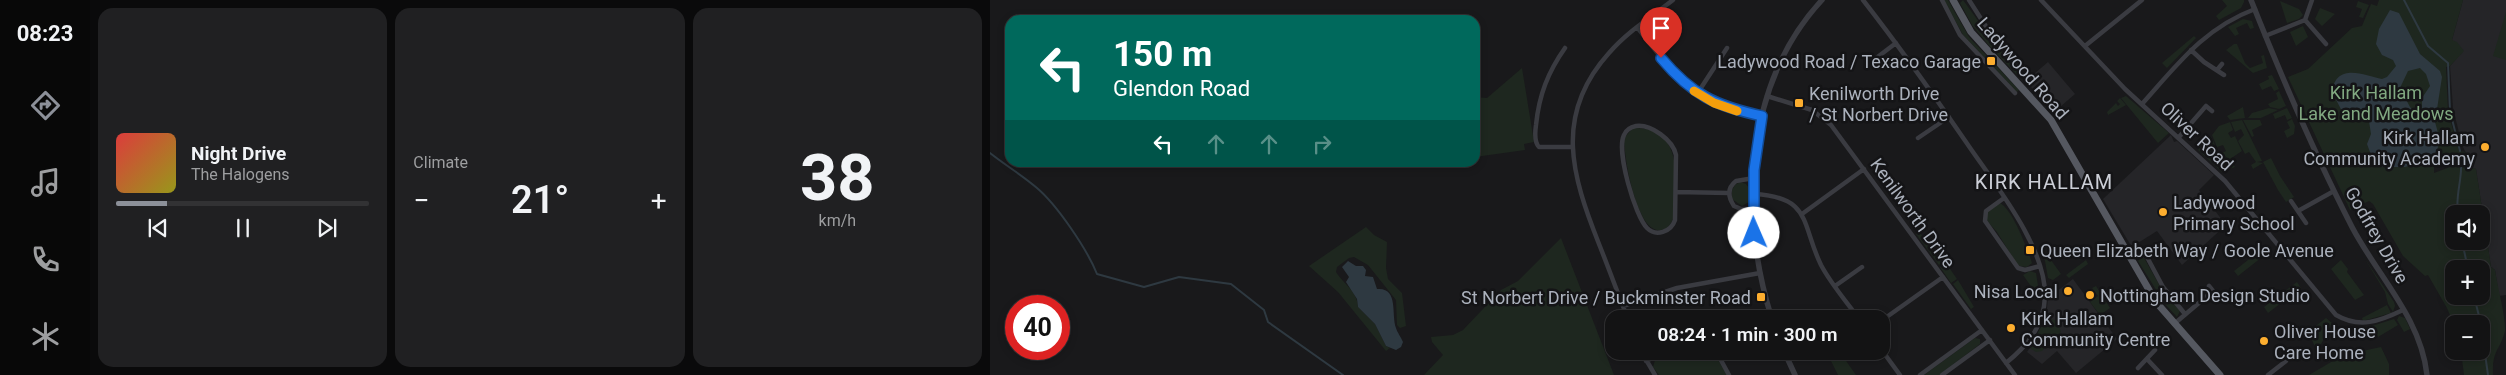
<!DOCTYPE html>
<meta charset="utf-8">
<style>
body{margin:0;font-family:Roboto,sans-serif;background:#202022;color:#f1f3f6;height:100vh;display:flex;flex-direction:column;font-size:19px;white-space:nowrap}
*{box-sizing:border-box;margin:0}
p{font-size:16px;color:#9d9ea0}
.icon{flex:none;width:28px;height:28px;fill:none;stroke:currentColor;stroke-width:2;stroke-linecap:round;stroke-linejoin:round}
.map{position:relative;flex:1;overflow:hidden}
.side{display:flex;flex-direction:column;gap:8px;padding:8px;background:#0a0a0b;width:900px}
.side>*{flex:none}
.banner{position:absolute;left:15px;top:15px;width:475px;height:152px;border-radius:15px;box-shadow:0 2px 8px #0003,0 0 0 1px #323234;background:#00695c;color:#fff;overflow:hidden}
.fabs{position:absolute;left:1455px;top:205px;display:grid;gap:10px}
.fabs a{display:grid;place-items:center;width:45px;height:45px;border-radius:10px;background:#131314;box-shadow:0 2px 8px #0003,0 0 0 1px #323234;font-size:25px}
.speed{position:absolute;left:15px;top:295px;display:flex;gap:10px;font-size:25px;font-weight:700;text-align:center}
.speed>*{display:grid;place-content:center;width:65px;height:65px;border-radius:50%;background:#131314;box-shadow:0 2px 8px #0003,0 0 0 1px #323234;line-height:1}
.speed .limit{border:8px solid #d22;background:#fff;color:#111}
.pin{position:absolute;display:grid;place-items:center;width:42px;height:42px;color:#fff;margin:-51px -21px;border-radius:50% 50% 50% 0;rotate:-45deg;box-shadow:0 0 5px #0007}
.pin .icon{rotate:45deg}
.me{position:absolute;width:55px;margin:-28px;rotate:359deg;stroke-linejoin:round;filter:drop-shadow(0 0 4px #0008)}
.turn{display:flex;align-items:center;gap:18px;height:105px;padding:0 25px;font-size:22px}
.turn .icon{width:65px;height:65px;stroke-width:2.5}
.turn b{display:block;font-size:35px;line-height:42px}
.lanes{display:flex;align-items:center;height:48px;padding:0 25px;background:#0003;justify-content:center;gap:25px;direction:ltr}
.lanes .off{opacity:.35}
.big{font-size:38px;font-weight:600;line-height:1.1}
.side .widget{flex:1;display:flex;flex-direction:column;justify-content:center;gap:8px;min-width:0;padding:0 18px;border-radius:15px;background:#202022}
.side .dial{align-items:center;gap:0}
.dial b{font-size:65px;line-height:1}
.song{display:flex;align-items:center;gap:15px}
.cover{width:60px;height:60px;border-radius:8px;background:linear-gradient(135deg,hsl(0 70% 55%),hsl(60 70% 35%))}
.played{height:5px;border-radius:2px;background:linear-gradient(90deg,#8c9099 20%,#323234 20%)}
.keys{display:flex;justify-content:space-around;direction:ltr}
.heat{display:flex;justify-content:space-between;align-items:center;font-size:28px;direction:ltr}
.side .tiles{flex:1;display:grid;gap:8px;grid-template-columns:repeat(3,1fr)}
.trip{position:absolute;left:615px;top:310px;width:285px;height:50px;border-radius:15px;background:#131314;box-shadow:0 2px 8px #0003,0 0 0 1px #323234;font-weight:600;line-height:50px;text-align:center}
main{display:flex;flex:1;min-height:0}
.tab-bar{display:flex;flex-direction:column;width:90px;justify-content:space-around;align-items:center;background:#080808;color:#9d9ea0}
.tab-bar .icon{width:35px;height:35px}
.tab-bar .on{color:#8c9099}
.tab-bar b{font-size:22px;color:#f1f3f6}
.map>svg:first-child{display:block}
</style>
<main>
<nav class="tab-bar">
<b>08:23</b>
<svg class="icon on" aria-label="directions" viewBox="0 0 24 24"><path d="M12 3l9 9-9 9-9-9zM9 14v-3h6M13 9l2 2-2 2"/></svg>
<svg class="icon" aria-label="music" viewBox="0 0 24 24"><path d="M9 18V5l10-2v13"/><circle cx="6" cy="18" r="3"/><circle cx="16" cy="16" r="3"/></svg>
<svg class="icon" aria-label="phone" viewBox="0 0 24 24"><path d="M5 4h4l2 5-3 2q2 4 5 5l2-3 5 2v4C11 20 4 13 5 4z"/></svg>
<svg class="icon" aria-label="climate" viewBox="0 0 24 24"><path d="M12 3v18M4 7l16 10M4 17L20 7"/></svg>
</nav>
<section class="side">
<div class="tiles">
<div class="widget">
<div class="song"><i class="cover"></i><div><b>Night Drive</b><p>The Halogens</p></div></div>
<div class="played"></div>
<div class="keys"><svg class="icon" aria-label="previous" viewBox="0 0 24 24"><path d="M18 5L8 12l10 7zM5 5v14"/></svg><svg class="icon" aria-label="pause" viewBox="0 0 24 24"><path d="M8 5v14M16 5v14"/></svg><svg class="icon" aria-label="next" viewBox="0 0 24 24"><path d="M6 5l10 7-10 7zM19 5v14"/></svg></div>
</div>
<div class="widget"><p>Climate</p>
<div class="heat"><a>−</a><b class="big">21°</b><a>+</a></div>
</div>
<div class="widget dial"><b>38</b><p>km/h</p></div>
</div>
</section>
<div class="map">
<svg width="1516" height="375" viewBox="0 0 1516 375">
<rect width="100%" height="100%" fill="#19191b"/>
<path fill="#252528" d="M1473,0H1516V295L1509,296L1505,270L1501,267L1486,169L1476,167L1478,157L1472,145L1463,108L1460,66L1473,51L1462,40Z
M1058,62L1085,94L1063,113L1036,81Z
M1181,135L1184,142L1187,141L1224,175L1209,190L1236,225L1192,265L1167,231L1143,246L1140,244L1113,199Z
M1083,279L1127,339L1086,373L1067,351L1052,364L1037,352L1048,336L1056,319L1058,298Z"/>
<path fill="#1e271f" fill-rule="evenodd" d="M954,0H958L979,37L1029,90L1027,92L973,35Z
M973,0L1005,44L1031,70L1032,80L1001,48L982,25L970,3Z
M1232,0H1254V2L1251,8L1229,20L1226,16L1237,6Z
M1389,0H1473L1462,40L1467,42L1474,51L1460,66L1456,67L1458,112L1469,151L1476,152L1444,166V173L1468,164V160L1478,156L1477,164H1474L1486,169L1501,267L1505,270C1507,285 1516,317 1515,331C1510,351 1502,349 1503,375H1474L1471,351H1491V324L1464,325L1457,308L1438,275L1435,276L1413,256L1383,204L1379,201L1360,210L1298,77L1318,69L1362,28L1372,26L1381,4L1387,6ZM1464,214H1491V241H1464ZM1464,269H1491V296H1464Z
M1290,1L1309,9L1313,15L1309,19L1297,23Z
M1368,1L1379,5L1373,18L1369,17L1372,9L1366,7Z
M1330,8L1345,14L1332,26L1325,19Z
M1516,12V60L1503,56Z
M1253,19L1262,21L1264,28L1260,29L1257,23L1246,28L1249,34L1245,36L1238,27Z
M1313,26L1318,37L1306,46L1300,32Z
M1204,36L1206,38L1177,68L1172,63Z
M1244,44H1247L1255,63L1260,68L1273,63L1271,56L1274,55L1277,68L1263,73L1236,50Z
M532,68L544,142L534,144L535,150L485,157V97L497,98Z
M1282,75L1289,89L1284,91L1281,86L1272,90L1269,84L1279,79L1278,76Z
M1289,91L1296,106L1289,109L1280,107L1278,104L1288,99L1286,93Z
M1136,96L1179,133L1168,143L1131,98Z
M1130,98L1136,105L1118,115L1117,112L1126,103L1128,106L1130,104L1127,101Z
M1253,107L1255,118L1240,120L1237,116Z
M1279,108L1288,110L1271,118H1258L1262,113Z
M1297,108L1302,118L1297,120L1295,115L1285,119L1283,114Z
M1302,119L1305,126L1304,134L1297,138L1294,131L1300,128L1297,122Z
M1252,120L1272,161L1267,162L1273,163L1263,169L1261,165L1266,162L1259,152L1255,154L1248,141L1254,135L1251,129L1245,132L1241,122Z
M1253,120H1270L1272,125L1262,130L1264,136L1262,137Z
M1240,122L1243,130L1238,133L1241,138L1245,136L1252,151L1240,159L1245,167L1232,172L1208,150L1221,136L1225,145L1220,148L1223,153L1227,152L1229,157L1232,155L1238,159L1232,153L1236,151L1233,145L1227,147L1222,135L1229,126Z
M643,128C696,127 685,181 684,217C681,223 679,229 671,230C646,234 634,156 634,138Z
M1281,158L1290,176L1304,197L1296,202L1288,190L1273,162Z
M750,182L756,184L759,188V202L752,206L742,199V190L745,185Z
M1010,203C1023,210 1037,248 1042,263L1037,267L1028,266L1007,232L998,222L996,217L999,210Z
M376,227L384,235L397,242L396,268L398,279L412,293L416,326L410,328L407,325L406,300L378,265L364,257L359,258L347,267L346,272C354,285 367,290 368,307L385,324L396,346L400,348L396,351L348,292L319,266Z
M929,232L951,257L954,261L949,265L926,234Z
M571,238L624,375H434L453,355L442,342L441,337L463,335L473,330L511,290L528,281Z
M1277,245L1281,250L1248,276L1244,271Z
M1053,249L1071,274L1063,280L1058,278L1055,261L1050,251Z
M1151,257L1154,258L1171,288L1190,311L1187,317L1175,304L1148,261Z
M1375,259L1404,302L1405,306L1403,312L1398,304L1395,292Z
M1096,260L1098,264L1079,278L1076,275Z
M1351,260L1358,269L1357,272L1374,295L1365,300L1341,269Z
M956,263L967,279L961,283L950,267Z
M1040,271L1046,273L1048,286L1043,289L1033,275Z
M968,280L984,307L981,309L963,284Z
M1307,282L1311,288L1278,313L1274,307Z
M1106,286L1120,308L1110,315L1100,302L1108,296L1102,288Z
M1397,305L1401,313L1373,321L1372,318Z
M1409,316L1415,318L1420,329L1414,332L1407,320Z
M1056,317L1067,321L1071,332L1052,351L1046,352L1040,348Z
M1336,318L1342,323L1327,352L1322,340L1315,334Z
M1404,319L1408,325L1388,337L1382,326Z
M985,338L990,339V344L949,375H934Z
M1391,347L1399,364V375H1319L1353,355Z
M723,351L737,375H669L663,367L665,360L683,351Z
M836,351H849L866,375H848Z"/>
<path fill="#2e3941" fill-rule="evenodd" d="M1400,10L1409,13L1430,54L1450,71L1452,77L1445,122L1450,140L1446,154L1439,159L1415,167H1392L1384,163L1377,144L1381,134L1379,121L1354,115L1342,92C1346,62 1374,75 1392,79L1397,77L1406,66L1403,60L1392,55L1386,44L1389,29ZM1430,68L1436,74L1440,86L1432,98V116L1429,117L1420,107L1410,88L1418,71Z
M358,261L366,266H373L376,270L375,276L383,277L387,289C409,287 401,315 406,328C407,332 411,337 413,342L411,347L406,350L396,346L385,324L368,307L367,299L356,282L359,277L352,267Z"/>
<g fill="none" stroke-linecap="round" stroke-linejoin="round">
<path stroke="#2e3941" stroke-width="2" d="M1414,0L1438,46L1458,63L1460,111L1470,151
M0,153C15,165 32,175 47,188C67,205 97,249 107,274L154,287L189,277L241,284L274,310L278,322L353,375
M1468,214C1465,196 1472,181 1471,164
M1472,241L1478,269
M1484,296L1491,324
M1491,325L1498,375"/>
<path stroke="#3a3b41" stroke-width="4.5" d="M873,0C909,46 943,94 976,142C1003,182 1056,246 1055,296C1054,326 1038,345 1016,363
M952,0L970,35L1025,93
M979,0L1004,39L1033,69
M1051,0L1135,89L1235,181L1346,315C1370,329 1390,321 1413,310
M1315,20L1336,44
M647,27C690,82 701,100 772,116
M1275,36L1315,20L1322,0
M1095,46L1152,0
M575,48C558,72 549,95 546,125C545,132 544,142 549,147H582
M1201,50L1214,62L1234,75
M877,65L906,43
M1227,70L1232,64
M707,94L737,48
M777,96L822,110L841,125L1025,375
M1152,104C1187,65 1214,28 1265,9
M646,126C661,124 683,140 686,155L685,220C681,232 666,237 657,228C645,216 626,151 634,135C636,130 641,127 646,126Z
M1189,137L1216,106L1222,111
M928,138L959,117
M686,192L739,193
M764,194C822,197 811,224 831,265C841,284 856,301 869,319
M1014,198L996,211L995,221L1028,268L1035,270L1050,266
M1301,201L1316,223
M764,209H751L744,206C738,197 737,188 746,181L764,178
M1308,211L1344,191
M812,214L874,169
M1141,259L1150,254L1157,257L1173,287L1195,314
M845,286L872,267
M633,306L687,288L770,273
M638,319C628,294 619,269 609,244C582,176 563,115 619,53C637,32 661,17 683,0
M891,321L953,277
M1184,324L1223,291L1219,286
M891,349L910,375
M651,351L665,375
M726,351L739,375
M1157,359L1172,375
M656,361L677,351
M1148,368L1165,350
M930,375L992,330
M952,375L1000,340
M1278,375L1296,361"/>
<path stroke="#3a3b41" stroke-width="5.5" d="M1261,0C1292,78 1323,151 1362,227C1387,275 1431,318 1437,375
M782,319C748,214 755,83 832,0
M794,351L805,375"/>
<path stroke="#555860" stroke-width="7" d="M963,0L981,32L1061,120L1166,302L1230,375"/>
</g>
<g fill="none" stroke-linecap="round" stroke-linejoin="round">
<g stroke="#114b97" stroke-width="12">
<path id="route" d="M671,58C702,95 726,106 772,116L764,170V233"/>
</g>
<use href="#route" stroke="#1a73e8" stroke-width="9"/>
<path stroke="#f59e0b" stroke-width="9" d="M704,91L724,103L747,111"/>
</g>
<g fill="#fdae2f" stroke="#141416" stroke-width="2">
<rect x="996" y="56" width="10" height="10" rx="2.5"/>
<rect x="804" y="98" width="10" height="10" rx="2.5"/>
<circle cx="1495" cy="147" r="5"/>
<circle cx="1173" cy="212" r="5"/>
<rect x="1035" y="245" width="10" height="10" rx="2.5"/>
<circle cx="1078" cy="291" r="5"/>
<circle cx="1100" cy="295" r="5"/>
<rect x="766" y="292" width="10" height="10" rx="2.5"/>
<circle cx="1021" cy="328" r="5"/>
<circle cx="1274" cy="341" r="5"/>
</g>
<g text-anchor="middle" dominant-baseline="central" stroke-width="5" stroke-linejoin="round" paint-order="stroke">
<g font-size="18" fill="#abb1bc" stroke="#141416" text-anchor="start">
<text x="991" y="61" text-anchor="end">Ladywood Road / Texaco Garage</text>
<text x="819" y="93">Kenilworth Drive<tspan x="819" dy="21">/ St Norbert Drive</tspan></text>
<text x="1485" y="137" text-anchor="end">Kirk Hallam<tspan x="1485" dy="21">Community Academy</tspan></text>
<text x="1183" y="202">Ladywood<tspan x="1183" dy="21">Primary School</tspan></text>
<text x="1050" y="250">Queen Elizabeth Way / Goole Avenue</text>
<text x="1068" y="291" text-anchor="end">Nisa Local</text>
<text x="1110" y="295">Nottingham Design Studio</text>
<text x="761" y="297" text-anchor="end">St Norbert Drive / Buckminster Road</text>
<text x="1031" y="318">Kirk Hallam<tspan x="1031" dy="21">Community Centre</tspan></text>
<text x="1284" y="331">Oliver House<tspan x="1284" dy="21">Care Home</tspan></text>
</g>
<g font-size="18" fill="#abb1bc" stroke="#141416">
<text transform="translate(1033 68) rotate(49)">Ladywood Road</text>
<text transform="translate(1207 136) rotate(43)">Oliver Road</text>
<text transform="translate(923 213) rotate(54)">Kenilworth Drive</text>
<text transform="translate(1387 235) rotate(60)">Godfrey Drive</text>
</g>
<g font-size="18" fill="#81a881" stroke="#141416">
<text x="1386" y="92">Kirk Hallam<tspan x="1386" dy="21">Lake and Meadows</tspan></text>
</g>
<g font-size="20" letter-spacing="1" fill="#cccfd7" stroke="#141416">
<text x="1054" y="182">KIRK HALLAM</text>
</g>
</g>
</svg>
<div class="fabs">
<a><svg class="icon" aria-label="sound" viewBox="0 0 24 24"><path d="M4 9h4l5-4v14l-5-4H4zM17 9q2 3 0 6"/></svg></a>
<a>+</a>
<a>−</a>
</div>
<div class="speed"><div class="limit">40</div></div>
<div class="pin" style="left:671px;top:58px;background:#d93025"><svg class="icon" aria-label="arrive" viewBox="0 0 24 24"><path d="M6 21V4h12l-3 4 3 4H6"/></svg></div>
<svg class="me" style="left:764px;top:233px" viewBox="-20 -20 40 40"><circle r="19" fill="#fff"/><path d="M0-13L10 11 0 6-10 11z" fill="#1a73e8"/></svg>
<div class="trip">08:24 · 1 min · 300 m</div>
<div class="banner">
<div class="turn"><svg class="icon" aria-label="left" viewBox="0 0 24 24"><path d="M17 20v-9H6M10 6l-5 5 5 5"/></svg><div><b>150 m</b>Glendon Road</div></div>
<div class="lanes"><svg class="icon" aria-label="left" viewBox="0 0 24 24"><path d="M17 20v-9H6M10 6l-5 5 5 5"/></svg><svg class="icon off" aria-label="ahead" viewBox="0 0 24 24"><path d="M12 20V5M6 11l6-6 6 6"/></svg><svg class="icon off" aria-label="ahead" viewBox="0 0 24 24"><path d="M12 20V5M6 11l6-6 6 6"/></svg><svg class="icon off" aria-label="right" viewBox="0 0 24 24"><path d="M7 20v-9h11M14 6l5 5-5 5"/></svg></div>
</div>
</div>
</main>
